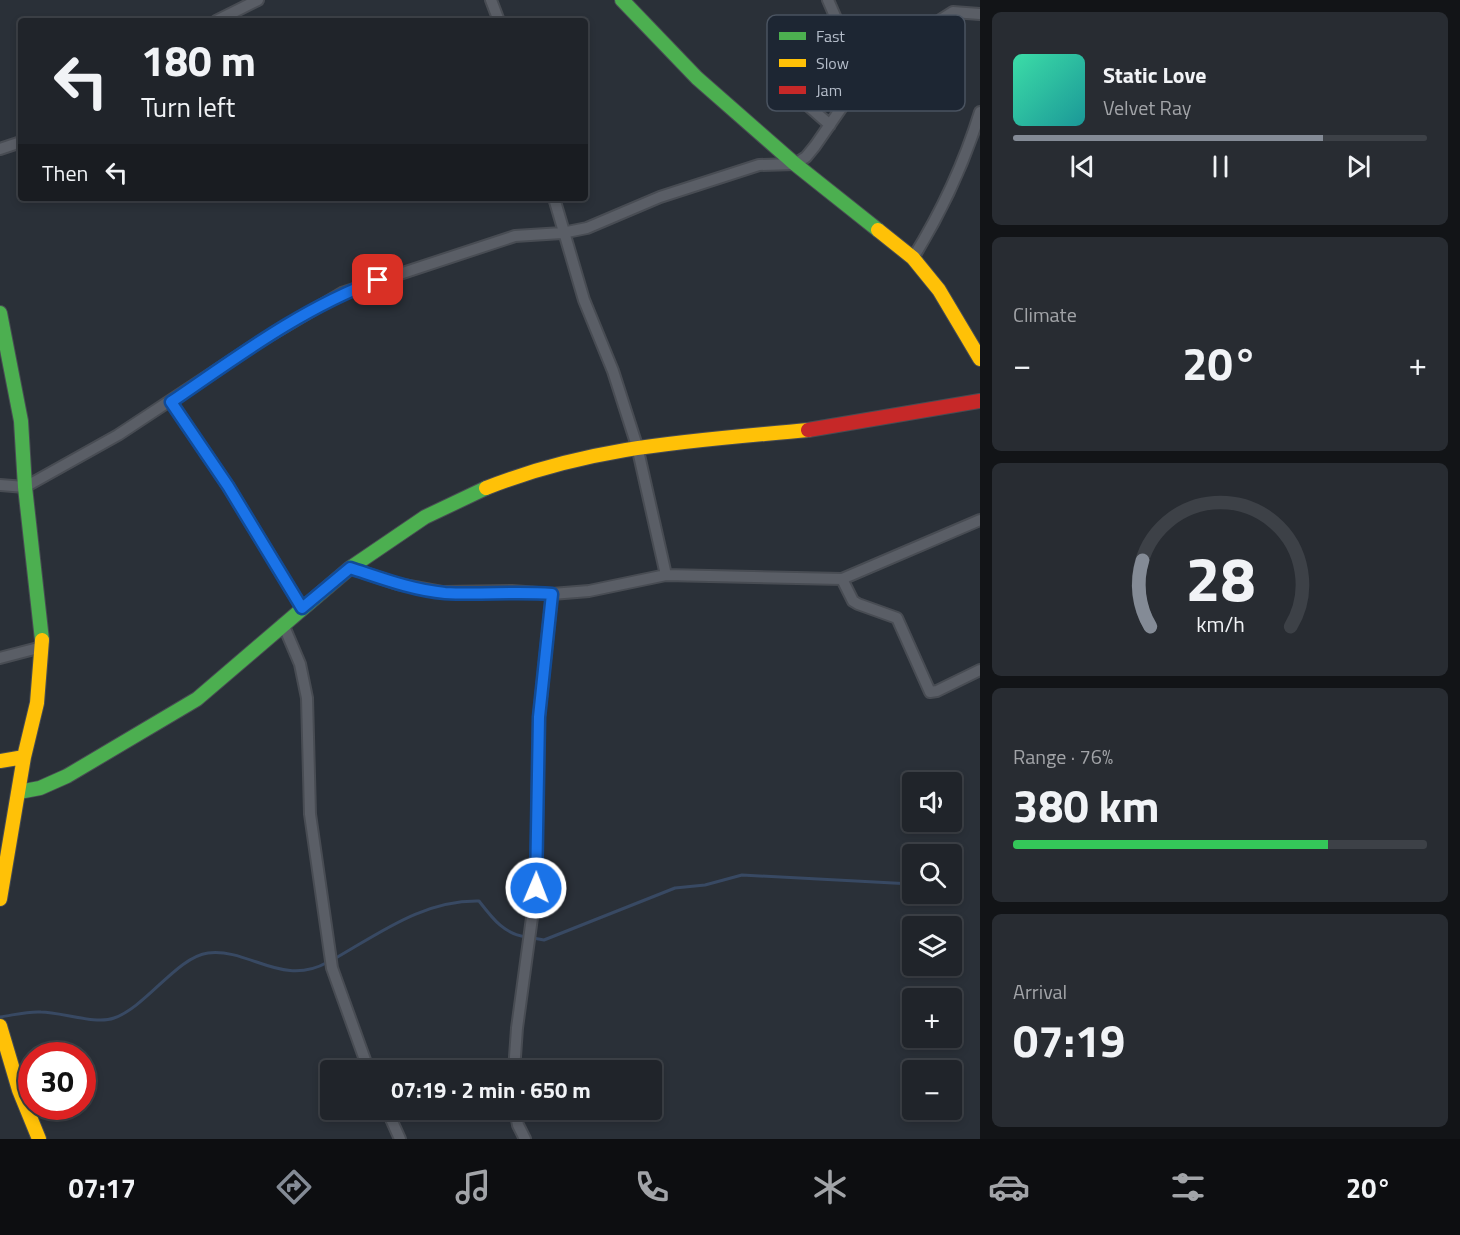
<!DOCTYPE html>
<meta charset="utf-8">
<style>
body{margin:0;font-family:"Titillium Web",sans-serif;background:#282c32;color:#f1f3f6;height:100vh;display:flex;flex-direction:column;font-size:22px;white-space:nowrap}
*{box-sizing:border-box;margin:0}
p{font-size:20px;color:#a2a4a8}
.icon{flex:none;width:33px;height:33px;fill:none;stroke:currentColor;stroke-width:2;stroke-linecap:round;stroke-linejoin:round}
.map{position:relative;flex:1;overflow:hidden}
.sheet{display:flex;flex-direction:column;gap:12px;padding:12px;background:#121417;width:480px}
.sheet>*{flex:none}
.banner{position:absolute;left:18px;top:18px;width:570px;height:183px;border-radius:6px;box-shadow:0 3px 9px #0003,0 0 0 2px #3d4147;background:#20242a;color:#f1f3f6;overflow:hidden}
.tools{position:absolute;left:902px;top:772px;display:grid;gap:12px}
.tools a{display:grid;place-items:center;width:60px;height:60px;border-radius:6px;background:#20242a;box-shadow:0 3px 9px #0003,0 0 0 2px #3d4147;font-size:30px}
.speed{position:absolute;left:18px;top:1042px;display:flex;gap:12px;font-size:30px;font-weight:700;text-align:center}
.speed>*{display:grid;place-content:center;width:78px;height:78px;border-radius:50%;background:#20242a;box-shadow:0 3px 9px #0003,0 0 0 2px #3d4147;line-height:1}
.speed .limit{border:9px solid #d22;background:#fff;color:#111}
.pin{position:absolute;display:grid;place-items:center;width:51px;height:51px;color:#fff;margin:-26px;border-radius:12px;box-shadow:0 3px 9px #0006}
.me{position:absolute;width:66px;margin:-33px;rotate:1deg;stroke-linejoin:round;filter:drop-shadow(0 0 4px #0008)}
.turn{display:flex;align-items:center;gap:21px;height:126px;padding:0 24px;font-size:27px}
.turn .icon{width:78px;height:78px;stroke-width:2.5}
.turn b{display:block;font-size:42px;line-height:51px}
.then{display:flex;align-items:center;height:57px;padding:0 24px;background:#0003;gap:12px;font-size:22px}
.big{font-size:45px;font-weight:700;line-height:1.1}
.sheet .widget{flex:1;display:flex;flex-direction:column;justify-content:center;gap:9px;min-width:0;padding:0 21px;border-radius:9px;background:#282c32}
.sheet .dial{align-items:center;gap:0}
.dial svg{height:156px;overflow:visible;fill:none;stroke:#3d4147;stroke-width:7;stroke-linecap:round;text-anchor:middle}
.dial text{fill:#f1f3f6;stroke:none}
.song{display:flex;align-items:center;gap:18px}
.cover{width:72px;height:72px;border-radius:9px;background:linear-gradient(135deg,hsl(160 70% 55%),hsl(180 70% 35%))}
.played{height:6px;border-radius:3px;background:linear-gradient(90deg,#848b96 75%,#3d4147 75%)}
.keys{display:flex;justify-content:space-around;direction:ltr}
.heat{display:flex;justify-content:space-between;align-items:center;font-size:33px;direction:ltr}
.charge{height:9px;border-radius:4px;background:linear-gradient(90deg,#34c759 76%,#3d4147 0)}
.trip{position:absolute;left:320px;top:1060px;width:342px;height:60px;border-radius:6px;background:#20242a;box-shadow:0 3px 9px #0003,0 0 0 2px #3d4147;font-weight:700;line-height:60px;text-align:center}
.menu{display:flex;height:96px;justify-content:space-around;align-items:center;background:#0d0e11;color:#a2a4a8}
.menu .icon{width:42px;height:42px}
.menu .current{color:#848b96}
.menu b{font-size:27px;color:#f1f3f6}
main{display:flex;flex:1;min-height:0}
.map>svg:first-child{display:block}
</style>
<main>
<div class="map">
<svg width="980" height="1139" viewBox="0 0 980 1139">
<rect width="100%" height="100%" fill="#2a3038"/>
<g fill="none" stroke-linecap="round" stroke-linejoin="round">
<path stroke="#384963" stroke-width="3" d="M951,882H953
M533,938L544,940L675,888L705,885L742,875L912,884
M334,959C380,933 423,900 479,901C493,919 504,934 526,937
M0,1017C14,1015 28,1011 41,1012C61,1012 96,1025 114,1018C146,1007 177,957 208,953C250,948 282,988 328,962"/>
<g stroke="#484c53" stroke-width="14">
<path id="street" d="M491,0L499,21
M828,0L838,23L796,89V95L830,125
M216,21L258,0
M0,149L21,142
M554,198L584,300L613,371L637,446L666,575
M913,258C942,211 964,164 980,112
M171,402L228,486L302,608
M0,485L25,487L118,435L259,342L342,293L515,236L562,233L587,228L660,197L759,165L795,164L806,157L815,146L862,78L909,40L953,12L980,14
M350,568L398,584L442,592L512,591L552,594L589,591L666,575L842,579L980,520
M842,579L853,601L858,604L897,618L930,692L937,691L980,670
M283,624L300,664L307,698L310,814L332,968L369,1071
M0,658L42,647
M514,1071L517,1028L536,888L539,717L552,594
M387,1110L400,1139
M515,1110L518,1125L525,1139"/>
</g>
<g stroke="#484c53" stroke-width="16">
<path id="fast" d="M622,0L697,78L795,164L878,230
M0,313L21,421L25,487L42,640
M19,792L40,788L67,776L197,699L350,568L425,517L486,488"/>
</g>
<g stroke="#484c53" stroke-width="16">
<path id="slow" d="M878,230L913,258L939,290L980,359
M486,488C595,445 694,441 808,430
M0,761L24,757
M0,899L24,757L37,703L42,640
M0,1026L19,1090L39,1139"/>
</g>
<g stroke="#484c53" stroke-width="16">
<path id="jam" d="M808,430L980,401"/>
</g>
<use href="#street" stroke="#5a5e66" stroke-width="10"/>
<use href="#fast" stroke="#4caf50" stroke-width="14"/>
<use href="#slow" stroke="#ffc107" stroke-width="14"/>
<use href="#jam" stroke="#c62828" stroke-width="14"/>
</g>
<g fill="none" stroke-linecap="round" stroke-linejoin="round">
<g stroke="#114b97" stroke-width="15">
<path id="route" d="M378,280C302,308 237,357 171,402L228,486L302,608L350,568C381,578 412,590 445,593C481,595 516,591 552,594L539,717L536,888"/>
</g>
<use href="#route" stroke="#1a73e8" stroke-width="10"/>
</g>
<rect x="767" y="15" width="198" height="96" rx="9" fill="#1d2633" stroke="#4a5360" stroke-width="1.5"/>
<rect x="779" y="32" width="27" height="8" fill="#4caf50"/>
<rect x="779" y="59" width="27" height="8" fill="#ffc107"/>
<rect x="779" y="86" width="27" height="8" fill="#c62828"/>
<g font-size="16" fill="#b4bcc9">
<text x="816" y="42">Fast</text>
<text x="816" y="69">Slow</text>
<text x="816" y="96">Jam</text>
</g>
</svg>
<div class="tools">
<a><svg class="icon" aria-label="sound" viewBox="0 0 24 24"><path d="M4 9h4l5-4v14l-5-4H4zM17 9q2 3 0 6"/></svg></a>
<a><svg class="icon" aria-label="search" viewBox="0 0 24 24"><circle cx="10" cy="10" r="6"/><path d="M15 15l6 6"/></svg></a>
<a><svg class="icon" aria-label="layers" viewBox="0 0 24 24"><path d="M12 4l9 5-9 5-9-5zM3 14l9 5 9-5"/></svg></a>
<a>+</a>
<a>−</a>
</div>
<div class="speed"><div class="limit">30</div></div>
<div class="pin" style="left:378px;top:280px;background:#d93025"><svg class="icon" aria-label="arrive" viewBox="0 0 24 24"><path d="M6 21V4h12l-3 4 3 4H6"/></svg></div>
<svg class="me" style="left:536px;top:888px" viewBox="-20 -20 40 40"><circle r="17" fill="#1a73e8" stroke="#fff" stroke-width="3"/><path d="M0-11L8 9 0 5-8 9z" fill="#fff"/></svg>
<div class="trip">07:19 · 2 min · 650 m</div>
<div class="banner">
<div class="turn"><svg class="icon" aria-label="left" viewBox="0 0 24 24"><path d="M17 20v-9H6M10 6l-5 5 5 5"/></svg><div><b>180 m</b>Turn left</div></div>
<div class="then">Then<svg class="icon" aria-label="left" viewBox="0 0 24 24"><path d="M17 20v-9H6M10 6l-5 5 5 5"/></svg></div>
</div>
</div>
<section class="sheet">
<div class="widget">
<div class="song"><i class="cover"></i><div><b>Static Love</b><p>Velvet Ray</p></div></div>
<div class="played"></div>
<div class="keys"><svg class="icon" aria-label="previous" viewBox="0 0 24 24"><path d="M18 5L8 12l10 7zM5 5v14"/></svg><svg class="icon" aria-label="pause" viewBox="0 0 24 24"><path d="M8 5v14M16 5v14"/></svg><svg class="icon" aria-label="next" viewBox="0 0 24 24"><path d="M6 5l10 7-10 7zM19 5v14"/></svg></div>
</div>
<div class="widget"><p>Climate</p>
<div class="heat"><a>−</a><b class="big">20°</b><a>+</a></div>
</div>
<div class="widget dial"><svg viewBox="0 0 100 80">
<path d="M14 69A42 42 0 1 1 86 69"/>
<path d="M14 69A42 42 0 0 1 10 35" stroke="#848b96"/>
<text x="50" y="56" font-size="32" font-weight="700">28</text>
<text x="50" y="72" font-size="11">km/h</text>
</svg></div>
<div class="widget"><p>Range · 76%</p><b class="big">380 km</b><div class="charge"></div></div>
<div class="widget"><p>Arrival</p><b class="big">07:19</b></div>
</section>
</main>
<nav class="menu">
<b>07:17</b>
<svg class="icon current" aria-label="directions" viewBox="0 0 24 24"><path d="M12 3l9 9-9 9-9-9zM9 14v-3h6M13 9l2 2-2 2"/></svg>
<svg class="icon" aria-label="music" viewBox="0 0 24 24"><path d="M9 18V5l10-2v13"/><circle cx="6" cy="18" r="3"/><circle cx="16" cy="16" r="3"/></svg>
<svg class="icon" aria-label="phone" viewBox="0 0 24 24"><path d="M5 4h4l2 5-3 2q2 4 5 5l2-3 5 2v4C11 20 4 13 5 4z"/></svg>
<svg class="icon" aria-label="climate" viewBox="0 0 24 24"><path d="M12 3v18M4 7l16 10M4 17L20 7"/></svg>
<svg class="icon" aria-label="car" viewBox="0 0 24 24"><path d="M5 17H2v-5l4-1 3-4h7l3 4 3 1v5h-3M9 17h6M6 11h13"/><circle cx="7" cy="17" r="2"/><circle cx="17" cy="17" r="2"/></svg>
<svg class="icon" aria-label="filters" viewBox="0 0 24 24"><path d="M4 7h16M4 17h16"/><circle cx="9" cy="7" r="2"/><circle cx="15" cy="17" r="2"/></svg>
<b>20°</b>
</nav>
